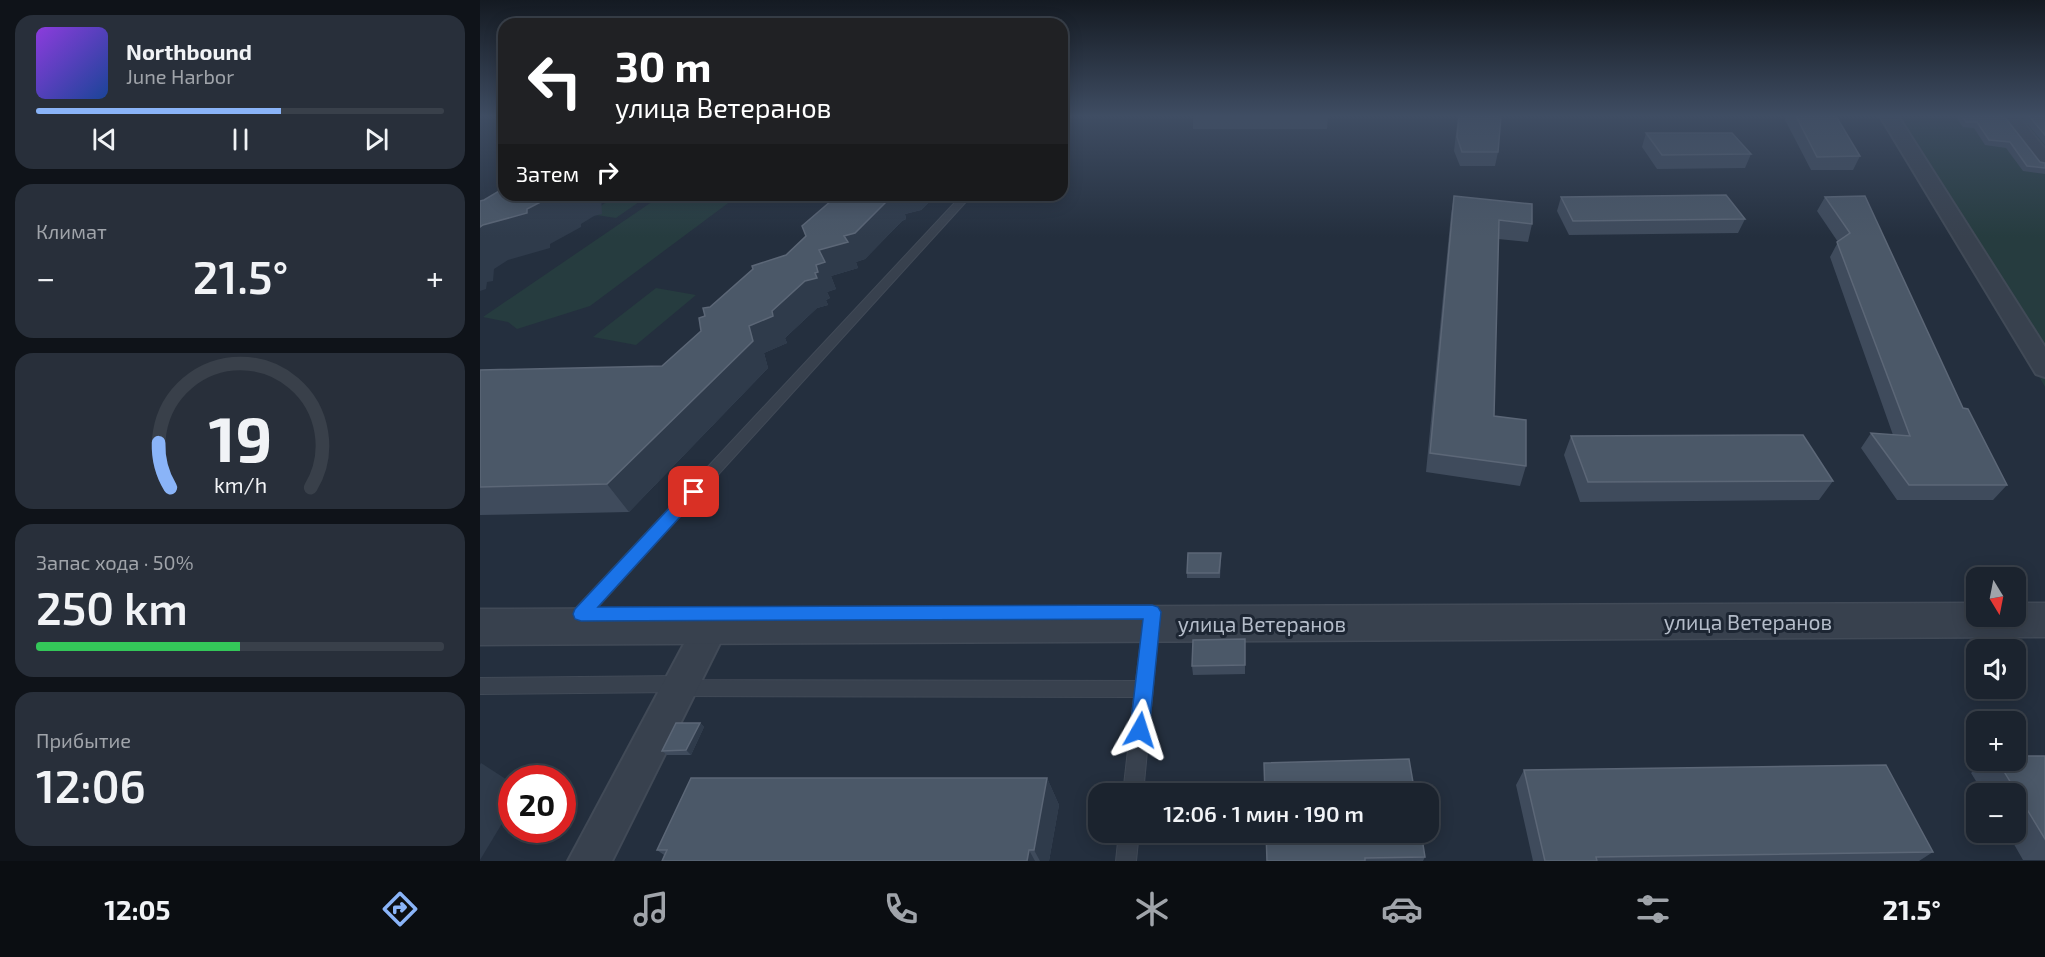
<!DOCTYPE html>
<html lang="ru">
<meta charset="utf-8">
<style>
body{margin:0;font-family:"Exo 2",sans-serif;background:#282f3a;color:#f1f3f6;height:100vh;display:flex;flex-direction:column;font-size:22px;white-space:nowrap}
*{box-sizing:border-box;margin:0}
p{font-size:20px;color:#a0a4aa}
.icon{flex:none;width:33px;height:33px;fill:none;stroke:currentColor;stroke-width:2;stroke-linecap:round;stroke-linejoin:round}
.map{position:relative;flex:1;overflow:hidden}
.sheet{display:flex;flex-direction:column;gap:15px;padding:15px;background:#0f1319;width:480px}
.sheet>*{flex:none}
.guide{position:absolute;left:18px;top:18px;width:570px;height:183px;border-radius:18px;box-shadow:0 3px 15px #0003,0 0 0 2px #39404a;background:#202124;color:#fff;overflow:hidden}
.needle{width:39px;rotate:170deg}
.fabs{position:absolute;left:1486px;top:567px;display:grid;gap:12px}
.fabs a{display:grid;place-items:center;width:60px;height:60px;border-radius:12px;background:#1b232e;box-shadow:0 3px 15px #0003,0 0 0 2px #39404a;font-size:30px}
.speed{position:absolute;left:18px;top:765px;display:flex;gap:12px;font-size:30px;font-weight:700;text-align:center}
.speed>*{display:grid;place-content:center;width:78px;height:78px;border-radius:50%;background:#1b232e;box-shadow:0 3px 15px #0003,0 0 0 2px #39404a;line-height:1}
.speed .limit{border:9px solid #d22;background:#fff;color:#111}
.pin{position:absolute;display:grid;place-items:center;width:51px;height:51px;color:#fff;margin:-26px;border-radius:12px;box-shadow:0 3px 9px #0006}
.me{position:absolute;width:66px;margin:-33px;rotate:6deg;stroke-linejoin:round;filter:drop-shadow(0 0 4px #0008)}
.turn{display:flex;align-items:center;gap:21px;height:126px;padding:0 18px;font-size:27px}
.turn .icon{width:78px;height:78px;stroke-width:2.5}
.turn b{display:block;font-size:42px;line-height:51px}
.then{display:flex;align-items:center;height:57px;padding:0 18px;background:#0003;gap:12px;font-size:22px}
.big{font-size:45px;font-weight:600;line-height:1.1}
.sheet .widget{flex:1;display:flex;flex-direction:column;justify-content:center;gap:9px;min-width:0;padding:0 21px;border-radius:18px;background:#282f3a}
.sheet .dial{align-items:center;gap:0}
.dial svg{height:156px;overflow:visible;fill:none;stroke:#39404a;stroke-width:7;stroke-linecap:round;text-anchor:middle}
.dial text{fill:#f1f3f6;stroke:none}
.song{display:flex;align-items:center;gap:18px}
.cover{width:72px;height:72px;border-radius:9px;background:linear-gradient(135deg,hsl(270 70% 55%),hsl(220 70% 35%))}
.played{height:6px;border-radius:3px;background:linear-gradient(90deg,#8ab4f8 60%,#39404a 60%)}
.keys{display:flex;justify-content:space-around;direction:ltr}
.heat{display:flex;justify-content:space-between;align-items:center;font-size:33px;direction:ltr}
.charge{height:9px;border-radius:4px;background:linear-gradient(90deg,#34c759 50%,#39404a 0)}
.trip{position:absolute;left:608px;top:783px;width:351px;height:60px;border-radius:18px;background:#1b232e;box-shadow:0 3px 15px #0003,0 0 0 2px #39404a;font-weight:600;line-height:60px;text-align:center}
.tabs{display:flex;height:96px;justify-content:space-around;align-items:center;background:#0b0e12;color:#a0a4aa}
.tabs .icon{width:42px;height:42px}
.tabs .on{color:#8ab4f8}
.tabs b{font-size:27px;color:#f1f3f6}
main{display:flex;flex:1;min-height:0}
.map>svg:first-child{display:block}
</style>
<main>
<section class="sheet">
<div class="widget">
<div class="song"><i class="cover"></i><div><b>Northbound</b><p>June Harbor</p></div></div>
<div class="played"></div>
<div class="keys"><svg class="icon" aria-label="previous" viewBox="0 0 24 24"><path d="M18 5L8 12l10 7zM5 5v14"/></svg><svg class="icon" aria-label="pause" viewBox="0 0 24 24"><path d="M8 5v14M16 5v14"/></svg><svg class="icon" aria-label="next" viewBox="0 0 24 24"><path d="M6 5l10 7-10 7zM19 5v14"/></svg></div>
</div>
<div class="widget"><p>Климат</p>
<div class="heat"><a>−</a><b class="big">21.5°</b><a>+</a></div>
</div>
<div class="widget dial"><svg viewBox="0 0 100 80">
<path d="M14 69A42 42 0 1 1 86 69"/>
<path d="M14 69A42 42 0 0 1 8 46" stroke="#8ab4f8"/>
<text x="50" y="56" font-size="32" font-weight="700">19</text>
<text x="50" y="72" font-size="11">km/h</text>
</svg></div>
<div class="widget"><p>Запас хода · 50%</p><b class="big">250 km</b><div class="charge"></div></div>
<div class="widget"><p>Прибытие</p><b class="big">12:06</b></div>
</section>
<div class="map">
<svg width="1565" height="861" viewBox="0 0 1565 861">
<rect width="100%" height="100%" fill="#242f3e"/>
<path fill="#263c3f" d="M1414,116H1565V387Z
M137,195H169L136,218L109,214Z
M182,195H259L110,306L37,329L28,322L3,317Z
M176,288L216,295L156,345L113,337Z"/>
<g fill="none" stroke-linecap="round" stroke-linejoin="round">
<g stroke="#414a57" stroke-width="2">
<path id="service" d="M482,195H492L107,619L101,621L95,619L93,614L95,609Z
M671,616L677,618L679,623L663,794H643L654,697L201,696L194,692L0,694V678L199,676L206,680L656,681L663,623L665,618Z
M639,832H659L656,861H636Z"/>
</g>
<g stroke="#414a57" stroke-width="4">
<path id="minor" d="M1400,116H1418L1565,347V377L1556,374Z
M1519,116H1538L1565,149V168L1558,166Z
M232,610L244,614L249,625L132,861H88L220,614Z"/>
</g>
<g stroke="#414a57" stroke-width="3">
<path id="tertiary" d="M1497,603V616H1536V603H1565V637L0,645V609Z"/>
</g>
<use href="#service" fill="#38414e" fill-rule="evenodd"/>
<use href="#minor" fill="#38414e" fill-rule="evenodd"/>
<use href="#tertiary" fill="#38414e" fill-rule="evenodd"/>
</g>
<path fill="#3f4b5c" d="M713,116H848L847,129H713Z
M978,116H1021L1018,152L1015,166H980L974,151Z
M1303,116H1356L1380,156L1373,170H1331Z
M1475,116H1524L1565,168V174L1543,171L1526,148L1505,145L1494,128L1483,127Z
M1541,116H1565V145Z
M1166,133L1271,154L1265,168L1177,169L1162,147Z
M358,195H456L441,210L425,214L426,219L422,221L385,259L376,262L378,268L351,276L356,289L347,292L350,298L346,300L348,305L337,308L305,338L307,343L284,353L288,368L149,512L0,515V370L182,366L221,331L225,316L230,307L306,255L326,236Z
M974,196L1052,224L1048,242L1018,239L1014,416L1046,466L1040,486L946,472L971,214Z
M1385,196L1483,408L1527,485L1513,500H1417L1381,448L1391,433L1413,435L1350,257L1358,242L1337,211L1345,197Z
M1081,197L1265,219L1258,233L1089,235L1077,211Z
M1091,436L1353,481L1339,500L1100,502L1084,455Z
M741,558L740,578H707V573Z
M765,639V674L713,675L712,666Z
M220,723L224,727L211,755H187L182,751Z
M1565,756V860H1543L1527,832H1536V794H1504L1491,773L1508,760H1536Z
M1044,770L1453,852L1439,861H1053L1036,785Z
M567,778L579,805L569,861H182L184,855L177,850Z
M786,832H941L945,857L943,861H787Z"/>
<path fill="#2f3b4b" d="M74,195H121L122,214L114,216L101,224V227L70,244V248L28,260L14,269L13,281L7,282L6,289L0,291V227L47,209Z
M413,195H456L441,210L425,214L426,219L422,221L385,259L376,262L378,268L351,276L356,289L347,292L350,298L346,300L335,273L339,250L364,236Z
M337,278L348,305L337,308L305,338L307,343L284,353L288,368L149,512L127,484L269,326L325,281Z
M220,723L224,727L211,755L206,750Z
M1,763L32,783V807L0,860V765Z
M567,778L579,805L569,861H560L554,850Z
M549,850L555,861H547Z"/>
<path fill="#4b5868" stroke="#5c6777" stroke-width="1.5" d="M979,116H1021L1018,152H982L977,137Z
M1316,116H1356L1380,156L1337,157Z
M1482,116H1524L1560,162L1565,163V168L1547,166L1530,142L1509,140L1497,122H1486Z
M1549,116H1565V135Z
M1166,133H1252L1271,154L1182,155Z
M24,188V195H74L47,209V213L3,225L0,227V201L4,200Z
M358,195H413L375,233L364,236L368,242L339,250L345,262L336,265L338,272L335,273L337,278L325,281L292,311L293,316L269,326L273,341L127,484L0,487V370L182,366L221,331L219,318L225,316L223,308L230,307L273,269L272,266L306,255L326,236L322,226Z
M1246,195L1265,219L1093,221L1081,197Z
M974,196L1052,204V224L1019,220L1014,416L1046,420V466L950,453Z
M1385,196L1483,408L1488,409L1527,485H1429L1391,433L1430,436L1357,242L1370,233L1345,197Z
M1323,435L1353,481L1108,482L1091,436Z
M708,553H741L739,573H707Z
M765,639V665L712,666L713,640Z
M196,723H220L206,750L182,751Z
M1536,756H1565V839L1517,760H1536Z
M929,759L935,794H785L784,763Z
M1406,765L1453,852L1116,857L1117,861H1065L1044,770Z
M211,778H567L554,850H549L547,861H182L187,850H177Z
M786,832H941L945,857L885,858V861H787Z"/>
<linearGradient id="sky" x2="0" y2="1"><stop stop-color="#141a22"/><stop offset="0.49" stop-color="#3f4d63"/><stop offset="1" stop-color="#3f4d63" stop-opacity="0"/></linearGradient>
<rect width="1565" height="237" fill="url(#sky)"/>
<path fill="#1a73e8" stroke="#114b97" stroke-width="1.5" d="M214,486L219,488L221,492L219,496L118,607L672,605L678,607L681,612L669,730L666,737L660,739L653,737L650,730L663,619L101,621L95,619L93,614L95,609L208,488Z"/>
<g text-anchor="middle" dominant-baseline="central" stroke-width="6" stroke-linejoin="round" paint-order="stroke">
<g font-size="21" fill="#b4bcc9" stroke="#1d2633">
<text x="1268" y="621">улица Ветеранов</text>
<text x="782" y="623">улица Ветеранов</text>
</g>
</g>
</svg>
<div class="fabs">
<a><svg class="needle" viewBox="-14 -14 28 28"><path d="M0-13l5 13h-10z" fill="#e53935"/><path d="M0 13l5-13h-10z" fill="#a0a4aa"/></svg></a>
<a><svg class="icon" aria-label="sound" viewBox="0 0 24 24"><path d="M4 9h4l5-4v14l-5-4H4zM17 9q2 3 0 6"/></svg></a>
<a>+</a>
<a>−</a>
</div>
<div class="speed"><div class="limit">20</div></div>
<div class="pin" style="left:214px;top:492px;background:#d93025"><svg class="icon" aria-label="arrive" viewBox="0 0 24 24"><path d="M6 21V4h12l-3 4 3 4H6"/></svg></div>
<svg class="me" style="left:660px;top:730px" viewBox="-20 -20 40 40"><path d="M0-17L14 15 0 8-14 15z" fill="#1a73e8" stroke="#fff" stroke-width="4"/></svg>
<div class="trip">12:06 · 1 мин · 190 m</div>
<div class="guide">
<div class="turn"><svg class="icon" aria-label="left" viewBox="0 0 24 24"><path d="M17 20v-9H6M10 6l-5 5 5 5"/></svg><div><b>30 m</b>улица Ветеранов</div></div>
<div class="then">Затем<svg class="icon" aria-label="right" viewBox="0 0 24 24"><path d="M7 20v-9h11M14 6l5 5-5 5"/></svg></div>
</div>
</div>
</main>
<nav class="tabs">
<b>12:05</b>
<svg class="icon on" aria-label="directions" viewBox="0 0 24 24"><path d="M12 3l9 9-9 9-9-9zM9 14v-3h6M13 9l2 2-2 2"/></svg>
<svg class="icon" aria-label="music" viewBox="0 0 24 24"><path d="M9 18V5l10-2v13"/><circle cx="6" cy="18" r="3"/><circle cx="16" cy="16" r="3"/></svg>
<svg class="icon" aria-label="phone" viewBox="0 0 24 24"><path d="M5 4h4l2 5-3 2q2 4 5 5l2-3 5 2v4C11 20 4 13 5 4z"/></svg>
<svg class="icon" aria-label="climate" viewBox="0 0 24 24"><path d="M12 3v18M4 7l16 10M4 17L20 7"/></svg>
<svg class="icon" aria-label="car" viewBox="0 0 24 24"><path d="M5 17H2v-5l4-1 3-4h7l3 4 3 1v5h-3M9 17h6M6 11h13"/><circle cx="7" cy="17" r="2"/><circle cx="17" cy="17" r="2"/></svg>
<svg class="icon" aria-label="filters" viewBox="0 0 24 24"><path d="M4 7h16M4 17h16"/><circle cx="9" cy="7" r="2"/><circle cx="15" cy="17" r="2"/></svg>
<b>21.5°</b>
</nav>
